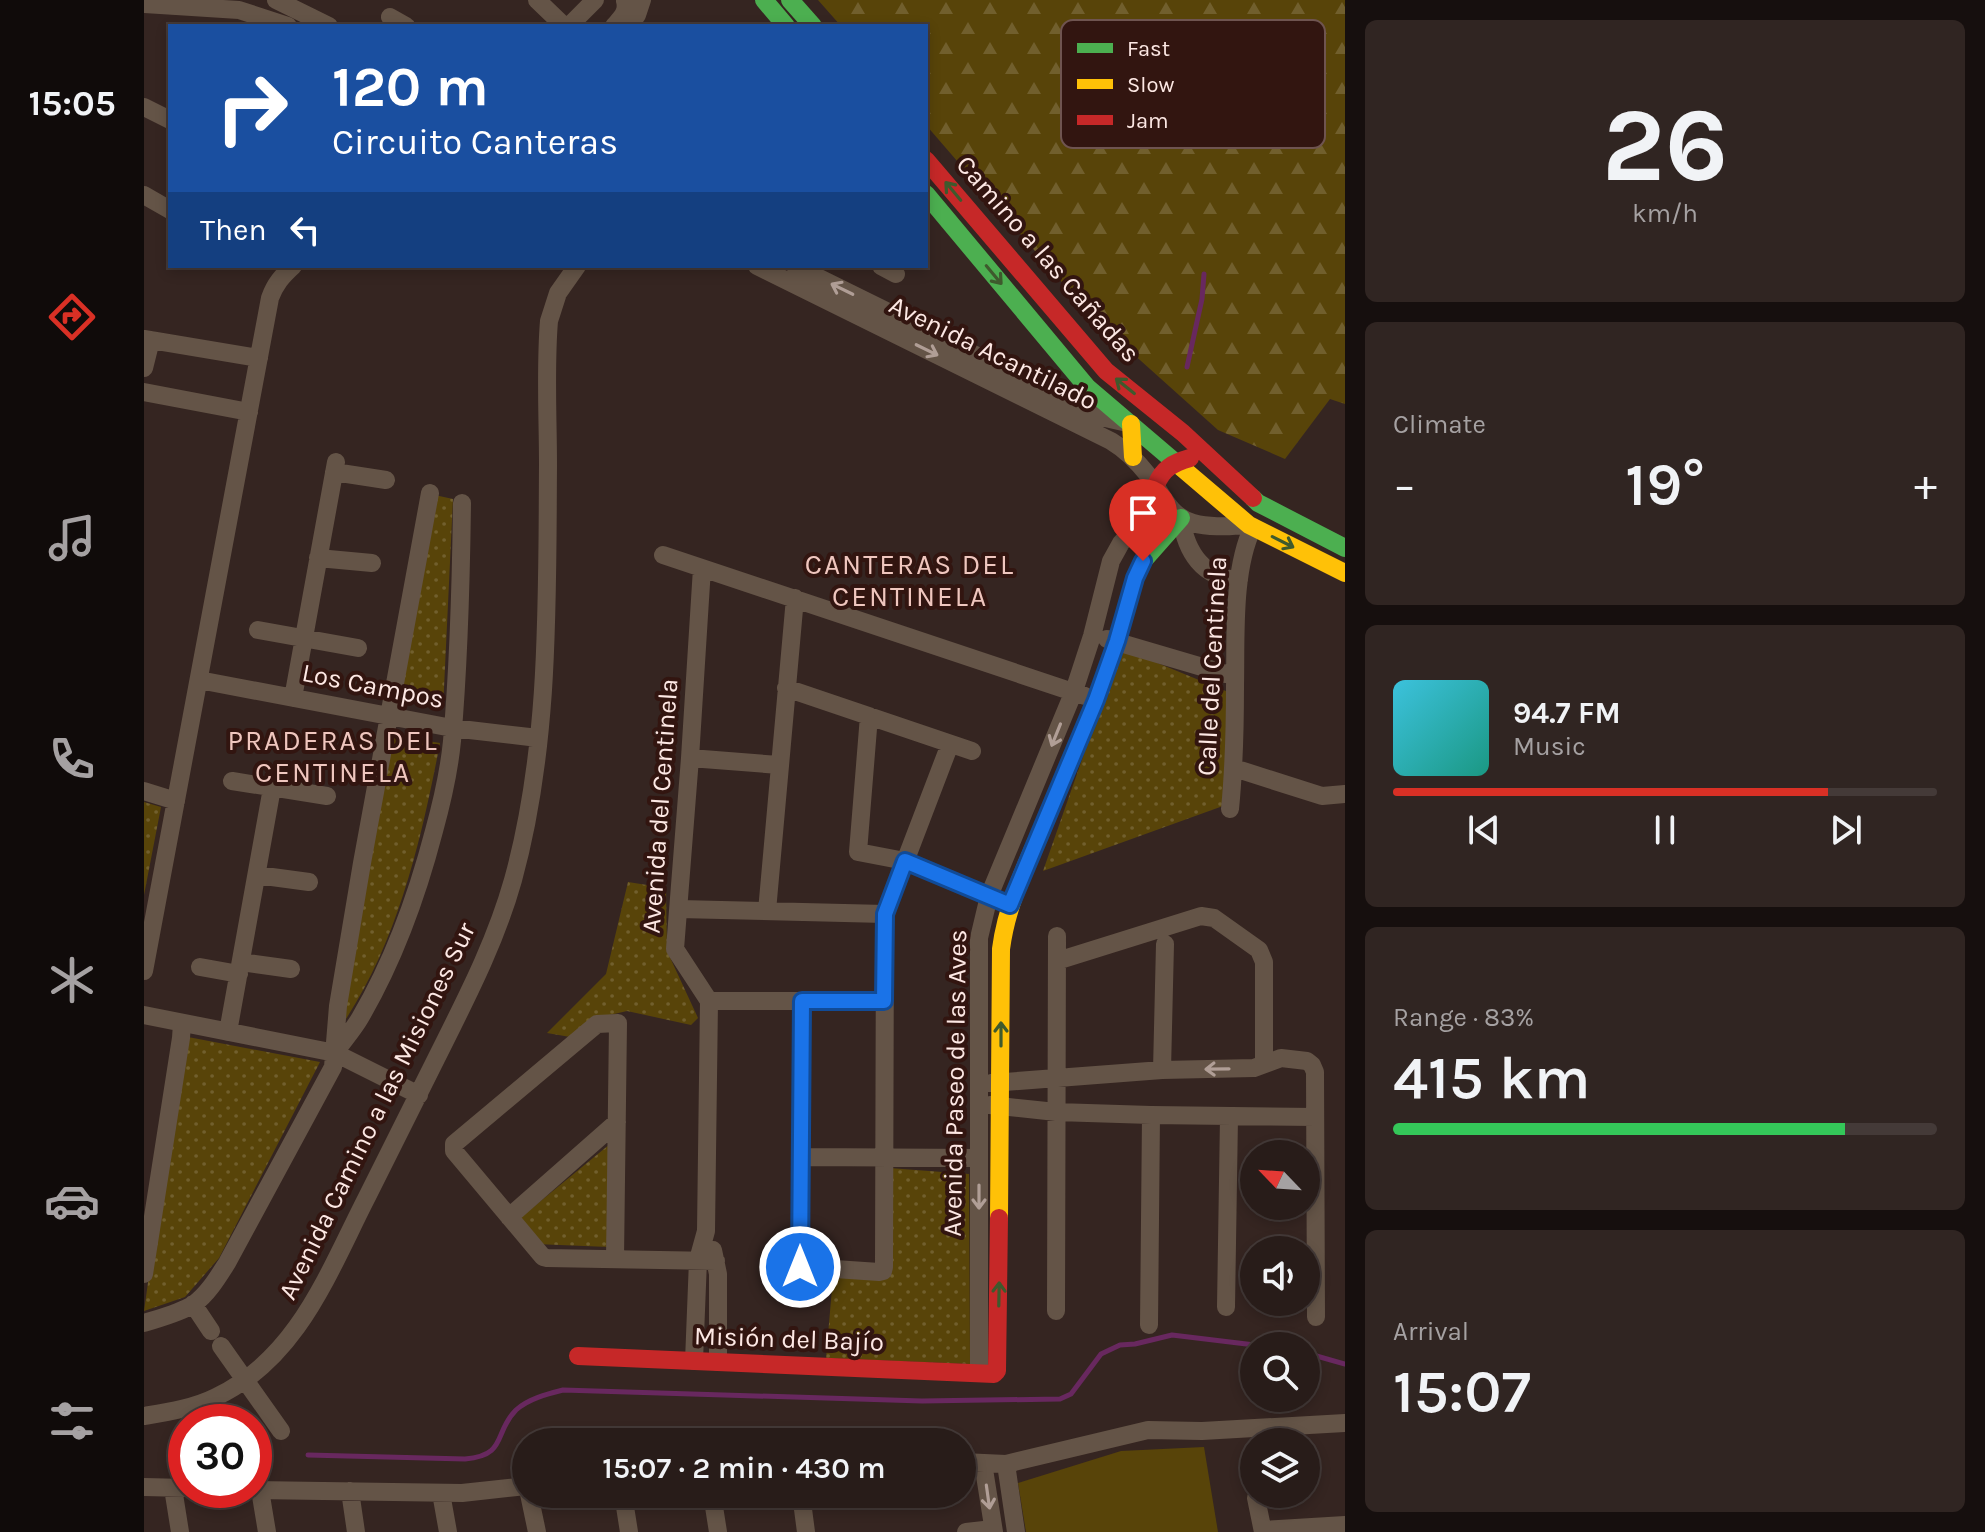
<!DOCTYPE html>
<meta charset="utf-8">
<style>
body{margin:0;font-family:Karla,sans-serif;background:#302522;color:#f1f3f6;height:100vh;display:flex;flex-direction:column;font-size:30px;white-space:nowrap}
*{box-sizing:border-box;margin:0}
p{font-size:26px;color:#a5a1a2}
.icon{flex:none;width:44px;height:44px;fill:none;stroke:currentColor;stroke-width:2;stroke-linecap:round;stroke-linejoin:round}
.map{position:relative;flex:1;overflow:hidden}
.sheet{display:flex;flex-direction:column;gap:20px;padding:20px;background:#160f0e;width:640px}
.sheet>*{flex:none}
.guide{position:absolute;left:24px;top:24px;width:760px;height:244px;border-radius:0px;box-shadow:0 4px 12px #0003,0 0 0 2px #443a38;background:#1a4fa0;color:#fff;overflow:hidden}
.needle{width:52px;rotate:295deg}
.tools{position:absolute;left:1096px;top:1140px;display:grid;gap:16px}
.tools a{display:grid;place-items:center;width:80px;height:80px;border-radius:50%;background:#281c19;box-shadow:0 4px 12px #0003,0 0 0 2px #443a38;font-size:40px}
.speed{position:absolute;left:24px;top:1404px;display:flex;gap:16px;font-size:40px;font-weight:700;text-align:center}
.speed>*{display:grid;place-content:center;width:104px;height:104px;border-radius:50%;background:#281c19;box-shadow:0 4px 12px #0003,0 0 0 2px #443a38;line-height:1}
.speed .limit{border:12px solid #d22;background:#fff;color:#111}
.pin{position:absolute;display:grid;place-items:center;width:68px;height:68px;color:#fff;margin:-82px -34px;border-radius:50% 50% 50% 0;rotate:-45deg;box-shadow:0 0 8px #0007}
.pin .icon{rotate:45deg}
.me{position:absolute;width:88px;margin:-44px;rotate:0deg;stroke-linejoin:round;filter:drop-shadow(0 0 6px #0008)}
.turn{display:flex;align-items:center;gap:28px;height:168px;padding:0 32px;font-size:36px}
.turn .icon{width:104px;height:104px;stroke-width:2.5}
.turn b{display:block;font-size:56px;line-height:68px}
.then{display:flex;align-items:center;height:76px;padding:0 32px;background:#0003;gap:16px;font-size:30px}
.big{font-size:60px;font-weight:600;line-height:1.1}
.sheet .widget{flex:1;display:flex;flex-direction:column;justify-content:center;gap:12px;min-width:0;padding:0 28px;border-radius:12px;background:#302522}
.sheet .dial{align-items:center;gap:0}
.dial b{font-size:104px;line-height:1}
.song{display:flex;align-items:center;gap:24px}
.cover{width:96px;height:96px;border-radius:12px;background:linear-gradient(135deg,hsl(190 70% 55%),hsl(170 70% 35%))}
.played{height:8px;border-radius:4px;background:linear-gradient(90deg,#d93025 80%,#443a38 80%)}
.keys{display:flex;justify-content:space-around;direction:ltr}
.heat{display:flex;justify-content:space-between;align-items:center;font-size:44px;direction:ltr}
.charge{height:12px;border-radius:6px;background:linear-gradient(90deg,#34c759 83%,#443a38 0)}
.trip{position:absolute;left:368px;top:1428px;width:464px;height:80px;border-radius:40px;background:#281c19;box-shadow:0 4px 12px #0003,0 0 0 2px #443a38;font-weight:600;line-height:80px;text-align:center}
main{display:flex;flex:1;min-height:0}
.dock{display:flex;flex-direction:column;width:144px;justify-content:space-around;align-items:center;background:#100b0a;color:#a5a1a2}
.dock .icon{width:56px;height:56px}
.dock .selected{color:#d93025}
.dock b{font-size:36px;color:#f1f3f6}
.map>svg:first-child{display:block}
</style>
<main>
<nav class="dock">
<b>15:05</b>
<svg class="icon selected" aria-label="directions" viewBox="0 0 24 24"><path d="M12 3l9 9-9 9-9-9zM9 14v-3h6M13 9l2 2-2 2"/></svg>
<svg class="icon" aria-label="music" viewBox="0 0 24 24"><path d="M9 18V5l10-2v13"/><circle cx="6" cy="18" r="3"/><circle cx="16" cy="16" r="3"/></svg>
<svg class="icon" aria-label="phone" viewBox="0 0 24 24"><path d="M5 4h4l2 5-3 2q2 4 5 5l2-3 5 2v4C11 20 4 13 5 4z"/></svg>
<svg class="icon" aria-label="climate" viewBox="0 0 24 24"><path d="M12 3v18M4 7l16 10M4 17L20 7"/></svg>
<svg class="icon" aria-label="car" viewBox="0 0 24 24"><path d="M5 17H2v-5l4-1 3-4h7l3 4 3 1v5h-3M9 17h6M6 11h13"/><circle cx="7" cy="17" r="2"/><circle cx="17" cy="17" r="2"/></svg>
<svg class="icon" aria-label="filters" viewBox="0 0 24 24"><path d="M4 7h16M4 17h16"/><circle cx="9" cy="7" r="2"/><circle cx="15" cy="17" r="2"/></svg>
</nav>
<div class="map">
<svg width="1201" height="1532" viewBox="0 0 1201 1532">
<defs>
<pattern id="grass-dots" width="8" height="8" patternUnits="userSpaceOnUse" patternTransform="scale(2)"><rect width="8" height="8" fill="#584409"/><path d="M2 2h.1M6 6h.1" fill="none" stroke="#715f2d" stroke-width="1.8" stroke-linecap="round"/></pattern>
<pattern id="forest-firs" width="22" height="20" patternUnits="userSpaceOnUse" patternTransform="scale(2)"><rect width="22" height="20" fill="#584409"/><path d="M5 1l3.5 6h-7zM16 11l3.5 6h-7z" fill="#715f2d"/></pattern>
</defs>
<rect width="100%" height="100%" fill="#352521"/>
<path fill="url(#grass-dots)" d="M286,494L309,499L299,709L254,700Z
M977,648L1089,694L1090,802L899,871Z
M247,735L296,743C277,841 254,942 198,1025Z
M0,802L17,807L0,895Z
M484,882L522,888L523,951L554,1018L547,1025L483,1011L453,1018L432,1038L403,1033L462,974Z
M44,1037L176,1062L75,1258L41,1297L0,1311L16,1198Z
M466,1144L465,1247L391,1244L376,1218Z
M745,1168L825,1174L826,1364L682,1358L689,1277L743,1275Z"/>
<path fill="url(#forest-firs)" d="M674,0H1201V404L1186,399L1141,459L1074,430L948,317L782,125V26H697Z"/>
<path fill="#584409" d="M1060,1447L1074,1532H882L874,1483L977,1451Z"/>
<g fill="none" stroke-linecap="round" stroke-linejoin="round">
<path stroke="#68285f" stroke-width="5" d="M1043,367L1058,299L1060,274
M1162,1353L1201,1364
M164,1455L321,1459C364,1455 349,1433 372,1410C384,1399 403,1394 419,1390L778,1401L916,1399L927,1394L957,1354L976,1345L991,1344L1028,1335L1119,1346"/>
<path stroke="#645447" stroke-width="18" d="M132,0L185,26
M393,0L420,26
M0,4L95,10L144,26
M246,17L262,26
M425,26L451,0
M470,26C477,18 484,12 481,1
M485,26L493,15L498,0
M0,107L26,120
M0,195L26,210
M613,266L967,441C982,450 993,461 1004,475C1018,493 1025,516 1049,523C1067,528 1086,526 1105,525
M651,266L957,417L979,422
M737,266L752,274
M0,339L115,358
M0,368L7,340
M0,392L105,412
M190,472L242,480
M1037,518C1042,552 1058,578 1095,580
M519,555L941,696
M174,558L228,563
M114,630L214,648
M963,639L1082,674
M55,680L308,728L394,738
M642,688L828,751
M149,698L192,462
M725,716L714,852L761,861L856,901
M546,758L635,765
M1090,768L1178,796L1201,794
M88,781L183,796
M0,791L32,801
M1086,809C1090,768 1091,727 1091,686C1092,638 1088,570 1109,527
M113,875L165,882
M535,909L741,914
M623,911L651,598
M913,961L1057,916L1070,918L1115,950L1120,962V1063
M97,962L147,969
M56,967L95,974
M0,971L126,298C131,284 138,276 149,266
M565,1001H740
M0,1015L191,1053L275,1095
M84,1032L128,788
M191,1053C199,1041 209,1030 216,1018C250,960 273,896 290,831C298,802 305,772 308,741C315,662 317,583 318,503
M1018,1070L1021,944
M847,1083L1018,1070L1110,1068L1137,1058L1163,1061L1168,1065L1171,1072L1172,1317
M846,1105L912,1112L1007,1115L1171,1117
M657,1157L835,1158
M365,1217L473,1122
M569,1250L574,1274V1362
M471,1258L474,1023L453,1024L310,1144V1151L399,1257L403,1258L572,1261
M632,1265L735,1272L739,1271L740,1267L741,914L806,744
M656,1267L658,1001
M0,1274L37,1038L38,1023
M49,1304L67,1331
M1082,1307L1085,1117
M912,1311L913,936
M0,1323C16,1318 36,1313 50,1304C64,1294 74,1277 83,1263L189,1067L194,1006L218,863L286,493
M1005,1325L1007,1115
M77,1346L137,1431
M550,1361L554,1260L562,1231L565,1001L531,949L546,758L558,568
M835,1373V938L845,896L930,691L948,636L967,561L977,543L989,530L1022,504
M0,1416C24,1412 50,1408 72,1397C154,1358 184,1273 223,1197C249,1145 275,1093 301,1041C327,989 353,937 369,880C406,746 403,603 404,465C404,417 401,369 405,321L414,293L433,266
M818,1462L862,1464L1004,1430L1058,1431L1201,1423
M839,1463L850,1532
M862,1464L872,1532
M0,1487L42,1488
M29,1488L36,1532
M110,1490L318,1493L382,1486
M116,1490L123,1532
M206,1491L212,1532
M297,1493L304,1532
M385,1494L393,1532
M479,1494L485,1532
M568,1494L574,1532
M657,1494L662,1532
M1112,1498L1119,1532
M1119,1530L1201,1525
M822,1532L849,1529"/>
<path stroke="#4caf50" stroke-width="18" d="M620,0L642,26
M646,0L669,26
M782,194L943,387L1038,468
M1109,498L1114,503L1201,548
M904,815L952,700L973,641L991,578L999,561L1037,518"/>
<path stroke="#ffc107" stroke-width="18" d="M987,424L989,457
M1038,468L1105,525L1201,573
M855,1218L857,949C863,902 885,859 904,815"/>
<path stroke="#c62828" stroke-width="18" d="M782,160L962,371L1039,433L1109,498
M1012,485C1019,468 1029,463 1046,458
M434,1356L850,1374L853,1371L855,1218"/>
</g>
<defs><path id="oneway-shaft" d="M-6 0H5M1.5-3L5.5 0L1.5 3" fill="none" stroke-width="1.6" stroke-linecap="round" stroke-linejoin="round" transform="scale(2)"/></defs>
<g stroke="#3e5a2d">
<use href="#oneway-shaft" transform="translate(809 191) rotate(-130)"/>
<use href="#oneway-shaft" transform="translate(850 275) rotate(50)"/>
<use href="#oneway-shaft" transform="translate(981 386) rotate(-141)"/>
<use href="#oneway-shaft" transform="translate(1139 542) rotate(27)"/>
<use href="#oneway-shaft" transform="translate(857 1034) rotate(-90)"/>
<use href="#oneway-shaft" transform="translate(855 1294) rotate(-89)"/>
</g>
<g stroke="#b09e96">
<use href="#oneway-shaft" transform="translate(698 289) rotate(-154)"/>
<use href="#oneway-shaft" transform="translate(783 350) rotate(26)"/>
<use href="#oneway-shaft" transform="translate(912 735) rotate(112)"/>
<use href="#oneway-shaft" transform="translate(1073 1069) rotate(179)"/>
<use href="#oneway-shaft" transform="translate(835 1197) rotate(90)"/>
<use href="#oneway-shaft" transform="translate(844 1497) rotate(82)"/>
</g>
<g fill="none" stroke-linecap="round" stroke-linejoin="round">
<g stroke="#114b97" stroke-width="20">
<path id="route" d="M656,1267L658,1001H740L741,914L761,861L866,905L952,700L973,641L991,578L999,561"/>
</g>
<use href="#route" stroke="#1a73e8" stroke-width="14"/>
</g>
<g text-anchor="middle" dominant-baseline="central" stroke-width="8" stroke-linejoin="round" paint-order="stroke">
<g font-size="26" fill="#fde8e4" stroke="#321510">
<text transform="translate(904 259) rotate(49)">Camino a las Cañadas</text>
<text transform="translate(849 353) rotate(26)">Avenida Acantilado</text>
<text transform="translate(1068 666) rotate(-87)">Calle del Centinela</text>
<text transform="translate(229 686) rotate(11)">Los Campos</text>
<text transform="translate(516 806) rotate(-86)">Avenida del Centinela</text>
<text transform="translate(811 1083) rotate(-89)">Avenida Paseo de las Aves</text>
<text transform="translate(233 1111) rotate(-64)">Avenida Camino a las Misiones Sur</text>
<text transform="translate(645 1339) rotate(2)">Misión del Bajío</text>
</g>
<g font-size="28" letter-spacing="2" fill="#efc6be" stroke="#321510">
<text x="766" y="564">CANTERAS DEL<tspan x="766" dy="32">CENTINELA</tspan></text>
<text x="189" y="740">PRADERAS DEL<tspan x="189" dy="32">CENTINELA</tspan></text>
</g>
</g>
<rect x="917" y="20" width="264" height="128" rx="12" fill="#321510" stroke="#6f5450" stroke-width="2"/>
<rect x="933" y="43" width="36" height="10" fill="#4caf50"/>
<rect x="933" y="79" width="36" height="10" fill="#ffc107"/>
<rect x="933" y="115" width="36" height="10" fill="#c62828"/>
<g font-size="22" fill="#fde8e4">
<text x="983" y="56">Fast</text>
<text x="983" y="92">Slow</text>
<text x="983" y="128">Jam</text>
</g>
</svg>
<div class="tools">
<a><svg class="needle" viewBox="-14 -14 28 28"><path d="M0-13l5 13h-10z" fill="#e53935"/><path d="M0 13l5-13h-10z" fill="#a5a1a2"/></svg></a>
<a><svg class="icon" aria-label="sound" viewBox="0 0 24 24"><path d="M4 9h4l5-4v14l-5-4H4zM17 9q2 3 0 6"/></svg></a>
<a><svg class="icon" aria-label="search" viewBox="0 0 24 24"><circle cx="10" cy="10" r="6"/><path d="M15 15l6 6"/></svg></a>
<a><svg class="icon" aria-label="layers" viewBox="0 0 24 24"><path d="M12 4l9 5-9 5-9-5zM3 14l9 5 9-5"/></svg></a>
</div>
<div class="speed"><div class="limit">30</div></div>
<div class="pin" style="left:999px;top:561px;background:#d93025"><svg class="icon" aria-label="arrive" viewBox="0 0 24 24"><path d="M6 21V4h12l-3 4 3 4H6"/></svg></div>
<svg class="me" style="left:656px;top:1267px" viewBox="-20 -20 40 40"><circle r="17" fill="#1a73e8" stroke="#fff" stroke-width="3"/><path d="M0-11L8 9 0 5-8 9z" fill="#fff"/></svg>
<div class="trip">15:07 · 2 min · 430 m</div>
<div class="guide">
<div class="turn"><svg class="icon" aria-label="right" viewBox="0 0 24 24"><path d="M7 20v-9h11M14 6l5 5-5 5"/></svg><div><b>120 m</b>Circuito Canteras</div></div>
<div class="then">Then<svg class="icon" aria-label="left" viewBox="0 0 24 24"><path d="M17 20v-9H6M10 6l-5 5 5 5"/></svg></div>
</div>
</div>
<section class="sheet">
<div class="widget dial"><b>26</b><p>km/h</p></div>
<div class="widget"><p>Climate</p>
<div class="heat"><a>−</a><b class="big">19°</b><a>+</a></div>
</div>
<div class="widget">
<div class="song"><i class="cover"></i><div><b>94.7 FM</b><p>Music</p></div></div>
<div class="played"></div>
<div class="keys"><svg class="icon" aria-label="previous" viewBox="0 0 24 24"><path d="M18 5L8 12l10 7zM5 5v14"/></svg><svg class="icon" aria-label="pause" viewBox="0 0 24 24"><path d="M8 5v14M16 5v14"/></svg><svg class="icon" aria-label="next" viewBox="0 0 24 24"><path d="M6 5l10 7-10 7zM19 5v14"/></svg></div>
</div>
<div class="widget"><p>Range · 83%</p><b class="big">415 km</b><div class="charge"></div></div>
<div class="widget"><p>Arrival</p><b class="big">15:07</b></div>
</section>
</main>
